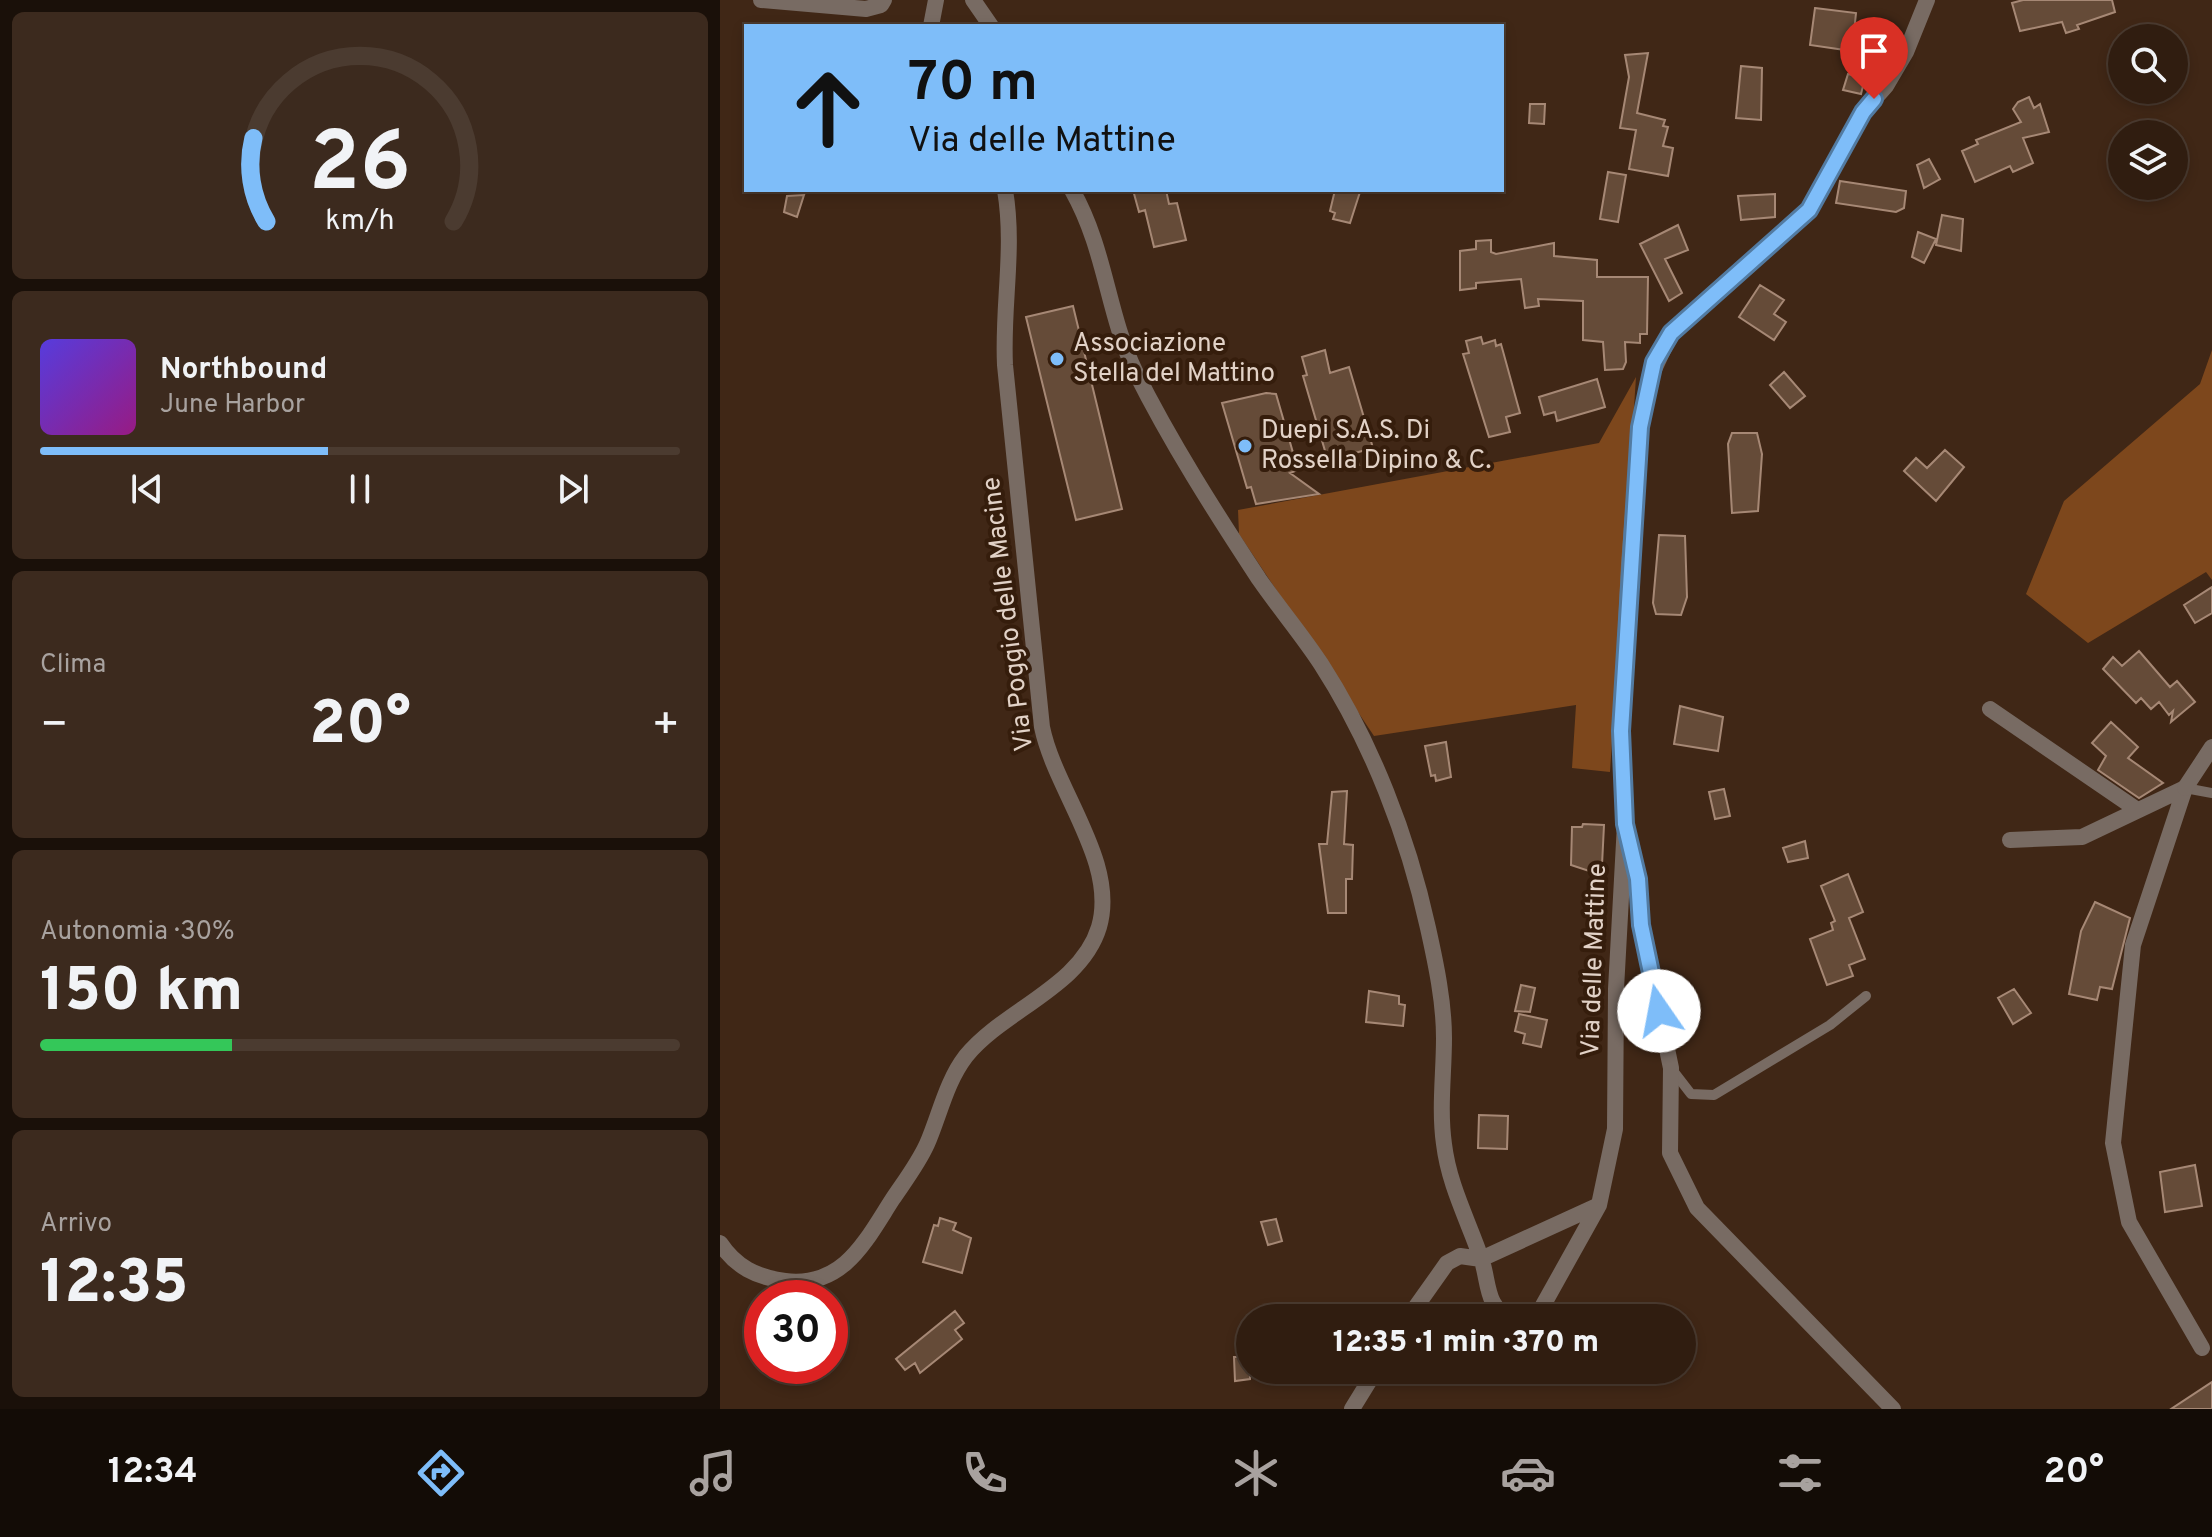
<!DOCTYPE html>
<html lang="it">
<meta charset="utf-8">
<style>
body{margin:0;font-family:Overpass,sans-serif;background:#3c2a1e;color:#f1f3f6;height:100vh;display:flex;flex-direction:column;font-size:30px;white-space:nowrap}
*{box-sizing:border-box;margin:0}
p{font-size:26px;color:#a8a29f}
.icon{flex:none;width:44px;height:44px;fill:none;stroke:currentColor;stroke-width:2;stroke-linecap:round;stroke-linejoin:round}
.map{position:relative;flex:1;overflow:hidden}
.sheet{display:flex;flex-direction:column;gap:12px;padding:12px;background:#1a1009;width:720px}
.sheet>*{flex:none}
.top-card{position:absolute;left:24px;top:24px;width:760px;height:168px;border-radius:0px;box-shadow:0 4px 12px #0003,0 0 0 2px #4b3b30;background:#7ebdf9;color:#111;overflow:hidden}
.fabs{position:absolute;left:1388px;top:24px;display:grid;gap:16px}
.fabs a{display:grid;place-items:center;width:80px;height:80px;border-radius:50%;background:#301d10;box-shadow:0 4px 12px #0003,0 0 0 2px #4b3b30;font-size:40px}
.speed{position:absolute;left:24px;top:1280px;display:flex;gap:16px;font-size:40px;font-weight:700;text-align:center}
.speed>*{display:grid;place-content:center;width:104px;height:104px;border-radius:50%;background:#301d10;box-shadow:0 4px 12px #0003,0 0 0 2px #4b3b30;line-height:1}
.speed .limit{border:12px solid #d22;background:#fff;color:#111}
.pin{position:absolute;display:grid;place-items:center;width:68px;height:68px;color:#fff;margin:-82px -34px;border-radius:50% 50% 50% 0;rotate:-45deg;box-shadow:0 0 8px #0007}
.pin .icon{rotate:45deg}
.me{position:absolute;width:88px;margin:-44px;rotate:348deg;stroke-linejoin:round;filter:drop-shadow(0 0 6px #0008)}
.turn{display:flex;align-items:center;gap:28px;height:168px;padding:0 32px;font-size:36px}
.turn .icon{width:104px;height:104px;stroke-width:2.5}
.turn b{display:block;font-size:56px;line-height:68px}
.big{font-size:60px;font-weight:800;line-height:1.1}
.sheet .card{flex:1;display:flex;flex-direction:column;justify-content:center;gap:12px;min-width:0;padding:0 28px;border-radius:12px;background:#3c2a1e}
.sheet .dial{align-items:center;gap:0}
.dial svg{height:208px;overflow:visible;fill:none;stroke:#4b3b30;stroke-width:7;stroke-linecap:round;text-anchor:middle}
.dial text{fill:#f1f3f6;stroke:none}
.song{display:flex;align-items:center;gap:24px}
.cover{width:96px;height:96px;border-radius:12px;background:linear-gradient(135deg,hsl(250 70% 55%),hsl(310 70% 35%))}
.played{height:8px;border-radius:4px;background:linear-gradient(90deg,#7ebdf9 45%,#4b3b30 45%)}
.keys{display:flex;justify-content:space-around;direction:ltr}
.heat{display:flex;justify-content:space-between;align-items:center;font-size:44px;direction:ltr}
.charge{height:12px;border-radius:6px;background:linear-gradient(90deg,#34c759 30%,#4b3b30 0)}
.trip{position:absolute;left:516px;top:1304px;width:460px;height:80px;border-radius:40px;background:#301d10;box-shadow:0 4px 12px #0003,0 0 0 2px #4b3b30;font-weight:800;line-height:80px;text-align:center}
.menu{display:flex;height:128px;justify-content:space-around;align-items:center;background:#130c06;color:#a8a29f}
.menu .icon{width:56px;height:56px}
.menu .selected{color:#7ebdf9}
.menu b{font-size:36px;color:#f1f3f6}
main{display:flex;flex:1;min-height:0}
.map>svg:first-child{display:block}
</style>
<main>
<section class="sheet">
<div class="card dial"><svg viewBox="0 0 100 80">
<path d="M14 69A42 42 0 1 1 86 69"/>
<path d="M14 69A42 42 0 0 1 9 37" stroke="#7ebdf9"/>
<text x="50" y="56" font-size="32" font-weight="700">26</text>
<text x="50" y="72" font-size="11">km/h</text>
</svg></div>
<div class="card">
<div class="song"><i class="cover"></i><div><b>Northbound</b><p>June Harbor</p></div></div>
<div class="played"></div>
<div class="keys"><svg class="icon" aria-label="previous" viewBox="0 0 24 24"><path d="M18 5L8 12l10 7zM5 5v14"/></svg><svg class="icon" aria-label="pause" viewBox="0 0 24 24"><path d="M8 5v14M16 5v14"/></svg><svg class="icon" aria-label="next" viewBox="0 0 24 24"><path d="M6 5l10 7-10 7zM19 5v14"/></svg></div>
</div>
<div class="card"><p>Clima</p>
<div class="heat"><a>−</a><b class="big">20°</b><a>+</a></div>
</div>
<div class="card"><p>Autonomia · 30%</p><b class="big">150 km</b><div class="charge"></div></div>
<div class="card"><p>Arrivo</p><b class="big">12:35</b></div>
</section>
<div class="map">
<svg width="1492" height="1409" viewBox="0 0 1492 1409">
<rect width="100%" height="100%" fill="#402716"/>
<path fill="#7d471c" d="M1492,350V580L1486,572L1368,643L1306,594L1344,501L1480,384Z
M916,377L890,772L852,768L856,705L654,736L519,534L518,510L879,443Z"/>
<path fill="#654b38" stroke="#a68875" stroke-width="2" d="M1303,0H1392L1395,12L1357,25L1359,29L1346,33L1342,22L1300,31L1292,3Z
M1095,8L1136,13L1132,51L1090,45Z
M928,53L917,113L945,120L943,126L948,127L943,146L953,148L948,176L909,169L916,130L900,128L909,77L905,55Z
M1021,66L1042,68L1041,120L1016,118Z
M1128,74L1145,78L1141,94L1123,90Z
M1309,97L1314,108L1320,104L1329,132L1303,138L1313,163L1293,172L1290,166L1255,182L1242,151L1258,144L1256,140L1301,122L1293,109L1298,102Z
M810,104H825L824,124L809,123Z
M1209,159L1220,179L1204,188L1197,165Z
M888,172L906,175L898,222L880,219Z
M1120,181L1186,191L1184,208L1176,212L1116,203Z
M413,190H446L449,204L457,203L466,240L434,247L425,210L419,212Z
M615,190L640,192L630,223L613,219L615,213L610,211Z
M1055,194V217L1021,220L1018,196Z
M84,195L77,217L64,212L67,196Z
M1222,215L1243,219L1241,251L1216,245Z
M958,225L968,250L945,259L962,293L949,301L920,244Z
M1198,232L1216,239L1204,263L1192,257Z
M771,240V252L776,254L834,243V256L877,260V277H928L927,334H920V343L905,342L906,362L903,369L885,370L883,342L863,340V301L818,299L819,306L805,308L801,279L756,283V288L740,290V251L756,249V241Z
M1040,285L1064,300L1054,314L1066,322L1054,340L1019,317Z
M353,306L402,509L356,520L306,317Z
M761,337L763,344L775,340L776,346L781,344L800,413L786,417L790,432L769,437L743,354L749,353L746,341Z
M605,350L610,373L629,367L653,448L635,453L639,465L625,469L621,458L608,461L583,376L587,375L582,357Z
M1064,372L1085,396L1070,408L1050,385Z
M877,379L885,407L837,421L835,412L824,415L819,397Z
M546,393L556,394L578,470L570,473L599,494L536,504L531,487L527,488L502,403Z
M1012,433H1037L1042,454L1038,511L1012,513L1008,444Z
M1225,450L1244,467L1216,501L1184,471L1196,458L1207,468Z
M939,535L965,536L967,597L961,615L936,614L933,603Z
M1492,587V613L1475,623L1464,605Z
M1419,651L1450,687L1457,681L1475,702L1451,722L1453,711L1449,715L1439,702L1431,709L1421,698L1416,703L1383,669L1393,657L1402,666Z
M960,706L1003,717L998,751L954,744Z
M1391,722L1418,747L1408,758L1443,783L1419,798L1378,770L1386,756L1372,743Z
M726,742L731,777L716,781L715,775L711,776L705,746Z
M1004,789L1010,816L995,819L989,792Z
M627,791L624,844L633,845L632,879H626V913H608L599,844H607L612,792Z
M863,824L884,825L882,865L876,864L875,873L851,865L852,827H862Z
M1085,841L1088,858L1068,862L1063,848Z
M1128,874L1143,912L1129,918L1145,959L1129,965L1133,976L1107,985L1090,939L1113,930L1111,923L1115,921L1101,886Z
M1375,902L1410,918L1392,989L1380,987L1377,1000L1349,994L1361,931Z
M801,985L815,988L810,1012L795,1011Z
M1294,989L1311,1013L1293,1024L1278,998Z
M649,991L679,996V1004L685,1005L683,1026L646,1022Z
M799,1014L827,1020L821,1047L803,1043L805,1034L795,1031Z
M759,1115L788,1116L787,1149L758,1148Z
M1475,1165L1482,1206L1445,1212L1440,1172Z
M220,1218L236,1223L233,1230L251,1238L242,1273L203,1262L214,1225L218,1226Z
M556,1219L562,1241L548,1245L541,1222Z
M235,1311L244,1323L235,1330L242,1339L200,1373L195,1363L185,1370L176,1359Z
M514,1357H530V1379L515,1381Z
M1492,1382V1409H1451Z"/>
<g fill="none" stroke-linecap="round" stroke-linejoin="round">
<path stroke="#786b63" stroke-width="10" d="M1465,788L1492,793
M954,1072L971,1094L994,1095L1110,1025L1146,996"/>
<path stroke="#786b63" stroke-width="16" d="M41,0L146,9L161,5L164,0
M253,0L271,26
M211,26L216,0
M352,190C386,250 387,313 415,371C451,443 495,512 539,579C559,608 582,635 601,664C652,743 688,837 708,928C716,964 724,1002 724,1038C724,1074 719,1108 724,1144C729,1186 749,1222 762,1261C769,1283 766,1310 792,1318
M1270,709L1416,809
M1465,788L1413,945L1393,1143L1409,1222L1482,1348
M1290,840L1362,837L1465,788
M910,841L918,879L921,925L951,1068L950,1153L977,1208L1173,1409
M0,1243C16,1267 36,1277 65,1281C123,1288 145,1242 172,1200C184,1182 198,1164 207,1144C220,1114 226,1082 246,1056C283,1010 361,987 379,927C398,862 335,791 322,727L285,365C282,306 295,249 285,190
M688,1318L727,1263L740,1256L761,1259L879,1205
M805,1318L821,1309L879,1205L895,1129L896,989L905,824L901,731L909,564L920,427L930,378L951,333L1089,210L1143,112L1166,86L1186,52L1207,0
M632,1409L656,1370"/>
<path stroke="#786b63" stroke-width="16" d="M1465,788L1492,747"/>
</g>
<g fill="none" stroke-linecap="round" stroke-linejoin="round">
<g stroke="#527ba2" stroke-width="20">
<path id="route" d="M939,1011L921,925L918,879L905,824L901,731L920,427L934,362L951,333L1089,210L1143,112L1154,99"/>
</g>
<use href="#route" stroke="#7ebdf9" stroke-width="14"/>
</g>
<g fill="#7ebdf9" stroke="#351d0c" stroke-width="3">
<circle cx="337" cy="359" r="8"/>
<circle cx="525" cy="446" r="8"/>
</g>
<g text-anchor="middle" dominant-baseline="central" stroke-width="8" stroke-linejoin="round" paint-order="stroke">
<g font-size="26" fill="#e2d2c7" stroke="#351d0c" text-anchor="start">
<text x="353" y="344">Associazione<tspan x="353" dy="30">Stella del Mattino</tspan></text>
<text x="541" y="431">Duepi S.A.S. Di<tspan x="541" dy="30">Rossella Dipino &amp; C.</tspan></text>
</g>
<g font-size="26" fill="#e2d2c7" stroke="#351d0c">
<text transform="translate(289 614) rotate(-97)">Via Poggio delle Macine</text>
<text transform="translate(875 960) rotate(-88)">Via delle Mattine</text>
</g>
</g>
</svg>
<div class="fabs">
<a><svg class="icon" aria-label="search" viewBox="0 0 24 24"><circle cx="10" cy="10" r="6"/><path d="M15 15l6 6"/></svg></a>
<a><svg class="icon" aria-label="layers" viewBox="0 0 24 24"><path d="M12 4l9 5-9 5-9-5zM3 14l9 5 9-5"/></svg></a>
</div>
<div class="speed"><div class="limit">30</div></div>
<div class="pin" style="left:1154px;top:99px;background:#d93025"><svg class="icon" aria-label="arrive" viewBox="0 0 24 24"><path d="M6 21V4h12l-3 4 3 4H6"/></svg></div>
<svg class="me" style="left:939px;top:1011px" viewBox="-20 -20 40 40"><circle r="19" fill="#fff"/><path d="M0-13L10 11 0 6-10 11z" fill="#7ebdf9"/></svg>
<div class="trip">12:35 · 1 min · 370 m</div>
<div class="top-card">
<div class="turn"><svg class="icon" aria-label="ahead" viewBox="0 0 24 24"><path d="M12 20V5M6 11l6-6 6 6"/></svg><div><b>70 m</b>Via delle Mattine</div></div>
</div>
</div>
</main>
<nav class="menu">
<b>12:34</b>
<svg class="icon selected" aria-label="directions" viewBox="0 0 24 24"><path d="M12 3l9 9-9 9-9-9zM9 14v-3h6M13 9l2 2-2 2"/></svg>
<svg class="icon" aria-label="music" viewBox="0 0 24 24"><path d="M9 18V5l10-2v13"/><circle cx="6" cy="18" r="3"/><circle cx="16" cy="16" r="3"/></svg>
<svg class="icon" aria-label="phone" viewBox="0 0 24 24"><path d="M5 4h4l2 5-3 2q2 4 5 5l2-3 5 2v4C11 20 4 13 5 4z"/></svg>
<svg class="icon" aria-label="climate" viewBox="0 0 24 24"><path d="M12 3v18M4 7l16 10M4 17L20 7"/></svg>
<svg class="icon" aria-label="car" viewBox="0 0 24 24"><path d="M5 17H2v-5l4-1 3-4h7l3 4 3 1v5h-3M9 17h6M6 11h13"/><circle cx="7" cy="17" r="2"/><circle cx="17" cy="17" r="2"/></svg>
<svg class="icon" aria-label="filters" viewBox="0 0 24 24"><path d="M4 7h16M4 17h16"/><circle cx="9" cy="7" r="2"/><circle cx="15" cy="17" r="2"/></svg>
<b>20°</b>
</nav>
